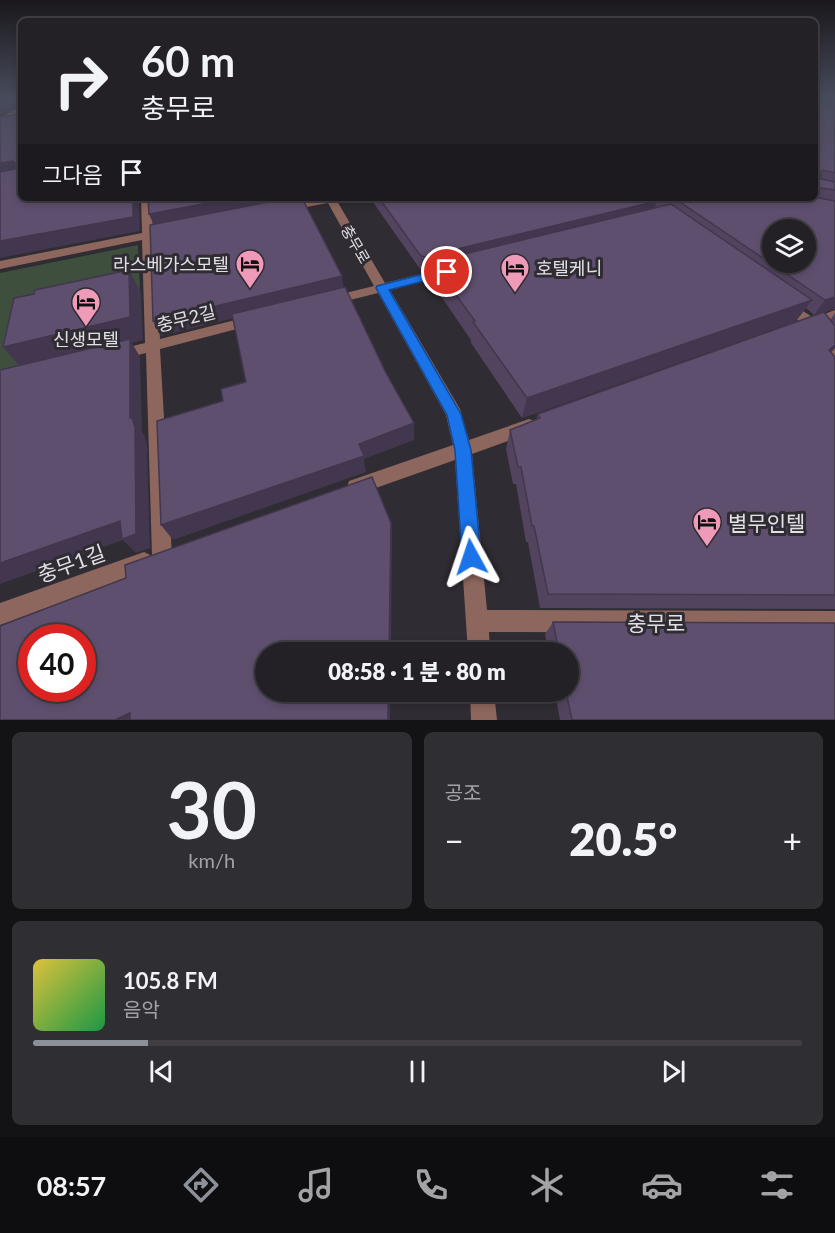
<!DOCTYPE html>
<html lang="ko">
<meta charset="utf-8">
<style>
body{margin:0;font-family:Lato,"Noto Sans KR",sans-serif;background:#2f2e32;color:#f1f3f6;height:100vh;display:flex;flex-direction:column;font-size:22px;white-space:nowrap}
*{box-sizing:border-box;margin:0}
p{font-size:20px;color:#a3a3a7}
.icon{flex:none;width:33px;height:33px;fill:none;stroke:currentColor;stroke-width:2;stroke-linecap:round;stroke-linejoin:round}
.map{position:relative;height:720px;overflow:hidden}
.side{display:flex;flex-direction:column;gap:12px;padding:12px;background:#131215;flex:1}
.side>*{flex:none}
.guide{position:absolute;left:18px;top:18px;width:800px;height:183px;border-radius:9px;box-shadow:0 3px 9px #0003,0 0 0 2px #403e43;background:#232126;color:#f1f3f6;overflow:hidden}
.controls{position:absolute;left:762px;top:219px;display:grid;gap:12px}
.controls a{display:grid;place-items:center;width:54px;height:54px;border-radius:50%;background:#232126;box-shadow:0 3px 9px #0003,0 0 0 2px #403e43;font-size:30px}
.speed{position:absolute;left:18px;top:624px;display:flex;gap:12px;font-size:30px;font-weight:700;text-align:center}
.speed>*{display:grid;place-content:center;width:78px;height:78px;border-radius:50%;background:#232126;box-shadow:0 3px 9px #0003,0 0 0 2px #403e43;line-height:1}
.speed .limit{border:9px solid #d22;background:#fff;color:#111}
.pin{position:absolute;display:grid;place-items:center;width:51px;height:51px;color:#fff;margin:-26px;border:3px solid #fff;border-radius:50%;box-shadow:0 2px 6px #0007}
.me{position:absolute;width:66px;margin:-33px;rotate:355deg;stroke-linejoin:round;filter:drop-shadow(0 0 4px #0008)}
.turn{display:flex;align-items:center;gap:21px;height:126px;padding:0 24px;font-size:27px}
.turn .icon{width:78px;height:78px;stroke-width:2.5}
.turn b{display:block;font-size:42px;line-height:51px}
.then{display:flex;align-items:center;height:57px;padding:0 24px;background:#0003;gap:12px;font-size:22px}
.big{font-size:45px;font-weight:800;line-height:1.1}
.side .tile{flex:1;display:flex;flex-direction:column;justify-content:center;gap:9px;min-width:0;padding:0 21px;border-radius:9px;background:#2f2e32}
.side .dial{align-items:center;gap:0}
.dial b{font-size:78px;line-height:1}
.song{display:flex;align-items:center;gap:18px}
.cover{width:72px;height:72px;border-radius:9px;background:linear-gradient(135deg,hsl(50 70% 55%),hsl(140 70% 35%))}
.played{height:6px;border-radius:3px;background:linear-gradient(90deg,#8c9099 15%,#403e43 15%)}
.keys{display:flex;justify-content:space-around;direction:ltr}
.heat{display:flex;justify-content:space-between;align-items:center;font-size:33px;direction:ltr}
.side .tiles{flex:1;display:grid;gap:12px;grid-template-columns:1fr 1fr}
.tile:last-child{grid-column:span 2}
.trip{position:absolute;left:255px;top:642px;width:324px;height:60px;border-radius:30px;background:#232126;box-shadow:0 3px 9px #0003,0 0 0 2px #403e43;font-weight:800;line-height:60px;text-align:center}
.tab-bar{display:flex;height:96px;justify-content:space-around;align-items:center;background:#0e0d0f;color:#a3a3a7}
.tab-bar .icon{width:42px;height:42px}
.tab-bar .selected{color:#8c9099}
.tab-bar b{font-size:27px;color:#f1f3f6}
.map>svg:first-child{display:block}
</style>
<div class="map">
<svg width="835" height="720" viewBox="0 0 835 720">
<rect width="100%" height="100%" fill="#2f2c33"/>
<path fill="#3e503d" d="M138,245L140,292L20,374L0,378V273Z"/>
<g fill="none" stroke-linecap="round" stroke-linejoin="round">
<path fill="#8d675d" fill-rule="evenodd" d="M21,106V112L0,125V118Z
M141,198H151L153,231L161,234L154,238L160,339L255,315L262,320L260,323L160,349L172,556L169,563L162,566L154,562L151,569L144,572L0,625V603L144,552L152,556L146,353L118,360L113,359L111,355L113,351L145,343L142,240L0,269V261L142,233Z
M321,198H343L337,201L385,283L449,267L455,271L453,274L390,290L460,409L469,440L529,419L535,421L537,426L535,431L472,454L487,610L835,611V633L489,632L490,652H468L455,460L356,495L349,493L347,487L349,481L453,445L446,415L378,293L330,305L323,301L325,298L374,286L328,203L285,211L280,208L285,205Z
M784,299L814,318L835,310V320L821,325L835,343V358L830,357L808,328L779,306L777,303Z
M470,692H494L497,720H471Z"/>
</g>
<path fill="#52445f" d="M814,98H835V309L814,315L806,308L796,321L522,418L471,343V340L432,283V269L424,271L420,269L370,198H814Z
M835,313V348L831,352L835,357V609L540,608L528,542H526L516,484H513L506,449L510,430L536,420L538,414L830,320Z
M553,622L835,720H560L555,692H568V652H548L545,634Z"/>
<path fill="#42374e" d="M3,98L21,99V109L19,105L0,115V100Z
M13,161L21,174L0,178V163Z
M133,198H139L140,231L0,258V241Z
M235,198H298L155,228L149,214Z
M657,201L652,215L432,262V269L424,271V257Z
M129,270L141,293L143,340L132,343L140,357L142,432L144,435L147,444L150,548L136,553L123,540L0,584V563L23,370L3,347Z
M342,276L344,291L161,336L153,321Z
M835,297V309L814,315L825,300Z
M812,300L796,321L522,418L527,398Z
M835,345V348L827,357L829,350Z
M414,423V440L364,459L366,472L173,540L161,525L359,444Z
M391,523L392,536L391,652H389Z
M388,692H390V720H388Z
M130,713L145,720H115Z"/>
<path fill="#5f4f6f" stroke="#42374e" stroke-width="1.5" fill-rule="evenodd" d="M814,98H820L818,101L835,105V173L823,170L820,172L821,179L835,182V190L814,187Z
M21,114V198H133V217L0,241V172L15,169V163L13,161L0,163V117Z
M814,197L835,201V297L825,300L674,198H814ZM772,230H806V262H772Z
M148,198H235L149,214Z
M289,198H302L342,276L153,321L150,225Z
M379,198H653L657,201L424,257L420,255Z
M671,204L812,300L527,398L473,322L475,321L432,262Z
M129,270L130,317L3,347L14,298L34,294L35,290Z
M345,287L386,373L414,423L359,444L364,456L161,525L157,421L223,401L221,389L246,382L232,314Z
M824,312L835,326V345L829,350L835,357V595L548,594L534,526H532L521,467H518L510,430L540,418L538,414Z
M130,339V418H132L135,427L136,534L122,539L120,521L0,563V370Z
M372,477L391,523L389,652H266V692H388V720H130V713L115,720H0V626L126,578L125,565ZM32,638H82V688H32Z
M553,622L835,623V720H572L566,692H568V652H559Z"/>
<linearGradient id="sky" x2="0" y2="1"><stop stop-color="#1a181c"/><stop offset="0.49" stop-color="#474b5b"/><stop offset="1" stop-color="#474b5b" stop-opacity="0"/></linearGradient>
<rect width="835" height="199" fill="url(#sky)"/>
<path fill="#1a73e8" stroke="#114b97" stroke-width="1.5" d="M447,268L453,272L451,274L389,290L461,414L471,450L481,557L478,564L471,566L465,564L462,557L455,450L447,415L376,288L377,286Z"/>
<defs>
<g id="hotel-pin" transform="scale(1.5)"><path d="M0 17L-7.5 6A9.5 9.5 0 1 1 7.5 6Z" fill="#ef9ab8" stroke="#2f2c33"/><path d="M-6-4.5h1.5V1H6V5H4.5V3h-9V5H-6ZM-4 0a1.8 1.8 0 1 1 3.6 0ZM.5 0V-2.5h3Q6-2.5 6 0Z" fill="#111"/></g>
</defs>
<g fill-rule="evenodd">
<use href="#hotel-pin" x="250" y="264"/>
<use href="#hotel-pin" x="515" y="268"/>
<use href="#hotel-pin" x="86" y="302"/>
<use href="#hotel-pin" x="707" y="522"/>
</g>
<g text-anchor="middle" dominant-baseline="central" stroke-width="6" stroke-linejoin="round" paint-order="stroke">
<g font-size="15" fill="#e2e0e5" stroke="#2f2c33">
<text transform="translate(356 244) rotate(60)">충무로</text>
</g>
<g font-size="18" fill="#e2e0e5" stroke="#2f2c33" text-anchor="end">
<text x="229" y="264">라스베가스모텔</text>
<text x="536" y="268" text-anchor="start">호텔케니</text>
<text x="86" y="339" text-anchor="middle">신생모텔</text>
</g>
<g font-size="18" fill="#e2e0e5" stroke="#2f2c33">
<text transform="translate(186 318) rotate(-14)">충무2길</text>
</g>
<g font-size="21" fill="#e2e0e5" stroke="#2f2c33" text-anchor="start">
<text x="728" y="522">별무인텔</text>
</g>
<g font-size="21" fill="#e2e0e5" stroke="#2f2c33">
<text transform="translate(71 563) rotate(-20)">충무1길</text>
<text x="656" y="622">충무로</text>
</g>
</g>
</svg>
<div class="controls">
<a><svg class="icon" aria-label="layers" viewBox="0 0 24 24"><path d="M12 4l9 5-9 5-9-5zM3 14l9 5 9-5"/></svg></a>
</div>
<div class="speed"><div class="limit">40</div></div>
<div class="pin" style="left:447px;top:272px;background:#d93025"><svg class="icon" aria-label="arrive" viewBox="0 0 24 24"><path d="M6 21V4h12l-3 4 3 4H6"/></svg></div>
<svg class="me" style="left:471px;top:557px" viewBox="-20 -20 40 40"><path d="M0-17L14 15 0 8-14 15z" fill="#1a73e8" stroke="#fff" stroke-width="4"/></svg>
<div class="trip">08:58 · 1 분 · 80 m</div>
<div class="guide">
<div class="turn"><svg class="icon" aria-label="right" viewBox="0 0 24 24"><path d="M7 20v-9h11M14 6l5 5-5 5"/></svg><div><b>60 m</b>충무로</div></div>
<div class="then">그다음<svg class="icon" aria-label="arrive" viewBox="0 0 24 24"><path d="M6 21V4h12l-3 4 3 4H6"/></svg></div>
</div>
</div>
<section class="side">
<div class="tiles">
<div class="tile dial"><b>30</b><p>km/h</p></div>
<div class="tile"><p>공조</p>
<div class="heat"><a>−</a><b class="big">20.5°</b><a>+</a></div>
</div>
<div class="tile">
<div class="song"><i class="cover"></i><div><b>105.8 FM</b><p>음악</p></div></div>
<div class="played"></div>
<div class="keys"><svg class="icon" aria-label="previous" viewBox="0 0 24 24"><path d="M18 5L8 12l10 7zM5 5v14"/></svg><svg class="icon" aria-label="pause" viewBox="0 0 24 24"><path d="M8 5v14M16 5v14"/></svg><svg class="icon" aria-label="next" viewBox="0 0 24 24"><path d="M6 5l10 7-10 7zM19 5v14"/></svg></div>
</div>
</div>
</section>
<nav class="tab-bar">
<b>08:57</b>
<svg class="icon selected" aria-label="directions" viewBox="0 0 24 24"><path d="M12 3l9 9-9 9-9-9zM9 14v-3h6M13 9l2 2-2 2"/></svg>
<svg class="icon" aria-label="music" viewBox="0 0 24 24"><path d="M9 18V5l10-2v13"/><circle cx="6" cy="18" r="3"/><circle cx="16" cy="16" r="3"/></svg>
<svg class="icon" aria-label="phone" viewBox="0 0 24 24"><path d="M5 4h4l2 5-3 2q2 4 5 5l2-3 5 2v4C11 20 4 13 5 4z"/></svg>
<svg class="icon" aria-label="climate" viewBox="0 0 24 24"><path d="M12 3v18M4 7l16 10M4 17L20 7"/></svg>
<svg class="icon" aria-label="car" viewBox="0 0 24 24"><path d="M5 17H2v-5l4-1 3-4h7l3 4 3 1v5h-3M9 17h6M6 11h13"/><circle cx="7" cy="17" r="2"/><circle cx="17" cy="17" r="2"/></svg>
<svg class="icon" aria-label="filters" viewBox="0 0 24 24"><path d="M4 7h16M4 17h16"/><circle cx="9" cy="7" r="2"/><circle cx="15" cy="17" r="2"/></svg>
</nav>
